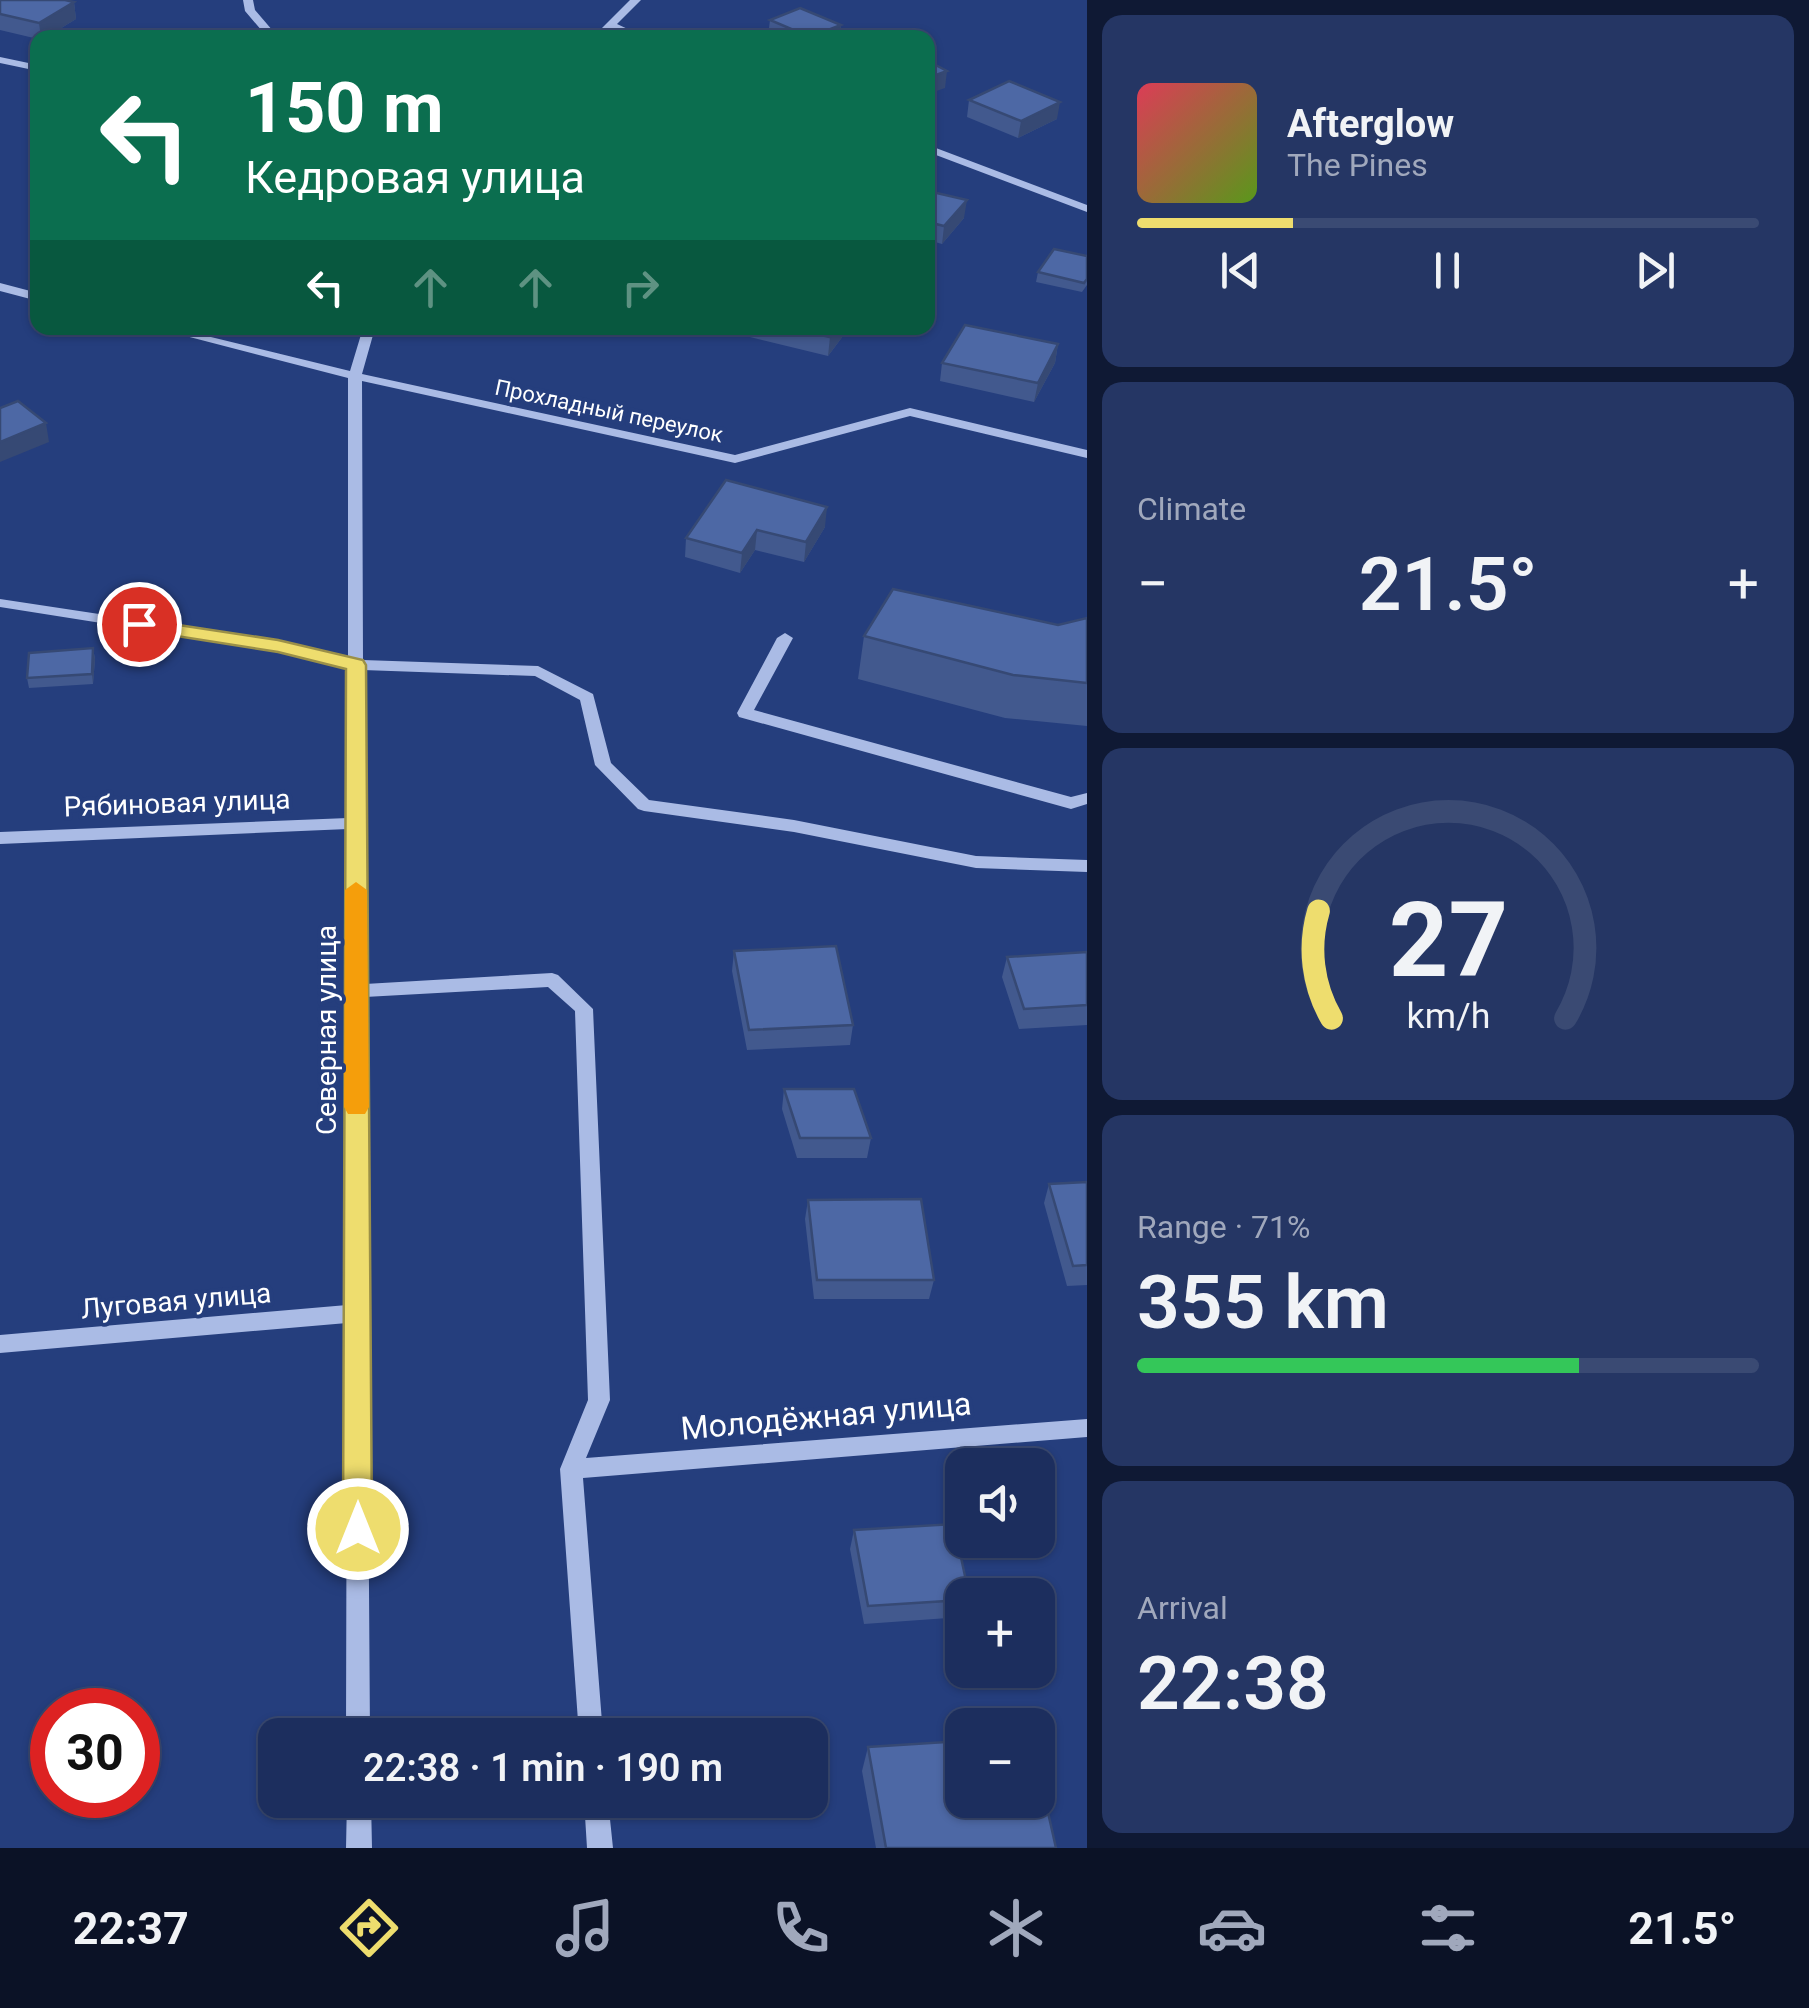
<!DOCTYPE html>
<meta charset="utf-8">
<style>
body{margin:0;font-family:Roboto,sans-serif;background:#253664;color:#f1f3f6;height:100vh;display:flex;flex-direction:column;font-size:38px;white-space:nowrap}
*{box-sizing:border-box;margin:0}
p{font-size:32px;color:#a0a8bc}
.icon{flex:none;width:55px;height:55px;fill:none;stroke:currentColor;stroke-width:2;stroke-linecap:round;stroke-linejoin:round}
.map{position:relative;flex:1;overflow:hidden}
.sheet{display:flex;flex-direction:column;gap:15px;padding:15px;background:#0f1934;width:722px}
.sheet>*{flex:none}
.hud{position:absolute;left:30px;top:30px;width:905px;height:305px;border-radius:20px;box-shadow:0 2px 8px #0004,0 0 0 2px #3a4a73;background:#0b6e4f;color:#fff;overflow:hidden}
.controls{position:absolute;left:945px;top:1448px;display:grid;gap:20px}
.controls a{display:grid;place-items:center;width:110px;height:110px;border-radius:20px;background:#1c2e5e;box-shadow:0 2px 8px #0004,0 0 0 2px #3a4a73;font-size:50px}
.speed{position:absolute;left:30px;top:1688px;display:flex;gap:20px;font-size:50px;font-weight:700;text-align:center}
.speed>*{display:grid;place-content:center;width:130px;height:130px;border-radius:50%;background:#1c2e5e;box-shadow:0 2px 8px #0004,0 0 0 2px #3a4a73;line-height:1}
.speed .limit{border:15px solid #d22;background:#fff;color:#111}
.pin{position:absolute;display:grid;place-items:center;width:85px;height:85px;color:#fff;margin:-42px;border:5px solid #fff;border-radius:50%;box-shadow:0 2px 10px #0007}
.me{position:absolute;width:110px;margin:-55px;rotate:0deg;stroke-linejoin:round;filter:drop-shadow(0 0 8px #0008)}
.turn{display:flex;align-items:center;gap:35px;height:210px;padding:0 50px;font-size:45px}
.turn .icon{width:130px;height:130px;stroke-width:2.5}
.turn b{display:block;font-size:70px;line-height:85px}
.lanes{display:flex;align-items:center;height:95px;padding:0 50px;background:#0003;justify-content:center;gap:50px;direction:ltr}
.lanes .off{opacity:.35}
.big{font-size:75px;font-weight:600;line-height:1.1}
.sheet .tile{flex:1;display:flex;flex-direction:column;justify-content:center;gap:15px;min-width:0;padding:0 35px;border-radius:20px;background:#253664}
.sheet .dial{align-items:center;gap:0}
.dial svg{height:260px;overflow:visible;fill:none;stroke:#3a4a73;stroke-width:7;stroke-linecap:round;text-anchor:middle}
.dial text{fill:#f1f3f6;stroke:none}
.song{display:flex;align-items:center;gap:30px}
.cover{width:120px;height:120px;border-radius:15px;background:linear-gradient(135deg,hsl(350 70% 55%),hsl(90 70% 35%))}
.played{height:10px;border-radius:5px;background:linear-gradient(90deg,#eedd6e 25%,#3a4a73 25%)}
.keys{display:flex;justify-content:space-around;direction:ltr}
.heat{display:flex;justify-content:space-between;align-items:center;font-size:55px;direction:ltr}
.charge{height:15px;border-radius:8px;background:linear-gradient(90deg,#34c759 71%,#3a4a73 0)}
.trip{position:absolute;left:258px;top:1718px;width:570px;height:100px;border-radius:20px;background:#1c2e5e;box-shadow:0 2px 8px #0004,0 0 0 2px #3a4a73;font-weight:600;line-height:100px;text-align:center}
.tab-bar{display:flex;height:160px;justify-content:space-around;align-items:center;background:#0b1226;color:#a0a8bc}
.tab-bar .icon{width:70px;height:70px}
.tab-bar .selected{color:#eedd6e}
.tab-bar b{font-size:45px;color:#f1f3f6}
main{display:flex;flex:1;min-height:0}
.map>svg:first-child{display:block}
</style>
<main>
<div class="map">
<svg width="1087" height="1848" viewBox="0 0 1087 1848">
<rect width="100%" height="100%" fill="#253e7d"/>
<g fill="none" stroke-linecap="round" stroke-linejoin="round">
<path fill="#aabbe5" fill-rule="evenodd" d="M243,0H253L255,10L279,38H268L245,11Z
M630,0H641L617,24L647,38H632L612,29L603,38H592Z
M0,57L38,65V71L0,63Z
M928,145L1087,205V212L928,152Z
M0,283L38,293V301L0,291Z
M155,328H174L350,371L363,328H375L362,374L735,455L910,408L1087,450V458L910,416L735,463L362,381L363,660L538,666L593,694L611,763L649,800L794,820L976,856L1087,860V872L976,868L794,832L644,811L638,809L595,765L580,700L535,676L363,670L365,984L552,973L558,975L593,1009L610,1400L586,1458L1087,1419V1437L583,1478L603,1735H579L560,1469L588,1400L575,1011L548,987L365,997L370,1735H346L347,1323L0,1353V1335L347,1305L348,829L0,844V832L348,818V668L278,651L0,607V599L278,641L348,658V378Z
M785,633L793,638L754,710L1071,797L1087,793V804L1071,809L739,717L737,713L777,638Z
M347,1800H371L372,1848H346Z
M584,1800H608L613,1848H587Z"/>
</g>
<path fill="#42598e" d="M0,0L74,2L76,19L45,38H38V39L0,30Z
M770,20L841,25L839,38H772L768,36Z
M969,100L1057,119L1018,138L967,117Z
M928,191L964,218L942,244L928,240Z
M1087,256V285L1082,292L1036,282L1038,272Z
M751,328H849L828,356L750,337Z
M1058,344L1055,363L1034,402L940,381L942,363Z
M726,480L825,527L804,562L755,550L740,573L685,557L686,538Z
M1087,618V726L1005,718L858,679L864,636L1058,625Z
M93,648L95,659L93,684L29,688L27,678Z
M734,951L853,1025L850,1045L747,1050L732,971Z
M1087,952V1025L1019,1029L1002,977L1007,957Z
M784,1089L871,1138L867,1158H797L782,1109Z
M1087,1182V1285L1067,1286L1044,1203L1049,1184Z
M808,1200L934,1280L929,1299H814L805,1219Z
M854,1530L962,1595V1617L864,1624L850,1549Z
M868,1747L1056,1848H876L862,1771Z"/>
<path fill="#364974" d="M74,2L76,19L45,38H41L39,23Z
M841,25L839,38H810Z
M947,71L945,88L928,94V78Z
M1060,102L1057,119L1018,138L1021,121Z
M967,200L964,218L942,244L944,226Z
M837,328H849L828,356L830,337Z
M1058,344L1055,363L1034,402L1038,383Z
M46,423L49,442L0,462V442Z
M827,507L825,527L804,562L806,542Z
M757,530L755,550L740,573L742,553Z
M93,648L95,659L93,684L92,674Z"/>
<path fill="#4d68a5" stroke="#364974" stroke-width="2.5" d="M0,0H65L74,2L39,23L0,14Z
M800,8L841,25L810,37L770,20Z
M187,33L191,38H162Z
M928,61L947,71L928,78Z
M1009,81L1060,102L1021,121L969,100Z
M928,191L967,200L944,226L928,222Z
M1054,249L1087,256V279L1084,283L1038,272Z
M965,325L1058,344L1038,383L942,363Z
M790,328H837L830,337Z
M18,401L46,423L0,442V408Z
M726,480L827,507L806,542L757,530L742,553L686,538Z
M893,589L1058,625L1087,618V683L1013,675L864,636Z
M93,648L92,674L27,678L29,653Z
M836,946L853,1025L749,1030L734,951Z
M1087,952V1005L1024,1009L1007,957Z
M784,1089H854L871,1138H800Z
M1087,1182V1265L1073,1266L1049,1184Z
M921,1199L934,1280H817L808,1200Z
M954,1524L969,1595H962V1600L868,1606L854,1530Z
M962,1741V1800H1038V1768L1056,1848H886L868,1747Z"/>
<path fill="#eedd6e" stroke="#9b9048" stroke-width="2.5" d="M139,619L278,640L363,660L366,665L372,1529L368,1538L358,1542L347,1538L343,1529L346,669L278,652L132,629V620Z"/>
<path fill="#f59e0b" d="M356,882L367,890L369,1107L365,1114H348L344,1107L345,890Z"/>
<g text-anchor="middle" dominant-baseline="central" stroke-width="8" stroke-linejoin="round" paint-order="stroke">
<g font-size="22" fill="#fff" stroke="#253e7d">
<text transform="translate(609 411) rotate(12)">Прохладный переулок</text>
</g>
<g font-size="28" fill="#fff" stroke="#253e7d">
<text transform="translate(177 803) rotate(-2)">Рябиновая улица</text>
<text transform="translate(326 1030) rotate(-90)">Северная улица</text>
<text transform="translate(176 1301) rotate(-5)">Луговая улица</text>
</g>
<g font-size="32" fill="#fff" stroke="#253e7d">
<text transform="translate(826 1416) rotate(-5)">Молодёжная улица</text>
</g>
</g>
</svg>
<div class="controls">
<a><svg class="icon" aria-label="sound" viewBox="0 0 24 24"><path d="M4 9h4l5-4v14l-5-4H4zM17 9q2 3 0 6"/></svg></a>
<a>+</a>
<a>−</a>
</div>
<div class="speed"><div class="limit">30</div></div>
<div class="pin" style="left:139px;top:624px;background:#d93025"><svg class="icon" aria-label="arrive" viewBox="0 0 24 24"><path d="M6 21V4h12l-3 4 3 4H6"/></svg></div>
<svg class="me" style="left:358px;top:1529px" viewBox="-20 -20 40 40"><circle r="17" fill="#eedd6e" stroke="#fff" stroke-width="3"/><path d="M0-11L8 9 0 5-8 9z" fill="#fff"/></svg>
<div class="trip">22:38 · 1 min · 190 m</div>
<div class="hud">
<div class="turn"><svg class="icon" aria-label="left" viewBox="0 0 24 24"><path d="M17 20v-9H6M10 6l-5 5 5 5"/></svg><div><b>150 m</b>Кедровая улица</div></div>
<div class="lanes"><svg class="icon" aria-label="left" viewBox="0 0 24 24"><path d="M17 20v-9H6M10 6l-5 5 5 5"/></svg><svg class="icon off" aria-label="ahead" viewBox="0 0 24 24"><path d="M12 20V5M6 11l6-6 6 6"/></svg><svg class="icon off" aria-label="ahead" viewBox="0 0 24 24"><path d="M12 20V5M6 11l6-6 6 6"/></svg><svg class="icon off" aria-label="right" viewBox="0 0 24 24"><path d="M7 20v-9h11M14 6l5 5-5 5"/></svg></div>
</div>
</div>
<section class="sheet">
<div class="tile">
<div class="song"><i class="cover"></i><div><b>Afterglow</b><p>The Pines</p></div></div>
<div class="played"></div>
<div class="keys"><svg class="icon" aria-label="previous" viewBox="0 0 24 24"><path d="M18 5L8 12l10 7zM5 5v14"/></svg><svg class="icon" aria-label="pause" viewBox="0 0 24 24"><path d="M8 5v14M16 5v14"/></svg><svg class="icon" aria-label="next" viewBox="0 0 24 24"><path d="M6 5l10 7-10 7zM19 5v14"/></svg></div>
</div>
<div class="tile"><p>Climate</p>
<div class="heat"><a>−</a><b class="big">21.5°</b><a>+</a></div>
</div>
<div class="tile dial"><svg viewBox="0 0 100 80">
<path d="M14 69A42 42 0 1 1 86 69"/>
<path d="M14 69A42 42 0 0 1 10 36" stroke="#eedd6e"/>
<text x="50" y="56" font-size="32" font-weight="700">27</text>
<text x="50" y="72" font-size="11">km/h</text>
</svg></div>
<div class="tile"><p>Range · 71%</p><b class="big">355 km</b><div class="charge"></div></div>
<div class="tile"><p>Arrival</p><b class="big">22:38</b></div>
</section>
</main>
<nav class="tab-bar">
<b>22:37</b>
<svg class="icon selected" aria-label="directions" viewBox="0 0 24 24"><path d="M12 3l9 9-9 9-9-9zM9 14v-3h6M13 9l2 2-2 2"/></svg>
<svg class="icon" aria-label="music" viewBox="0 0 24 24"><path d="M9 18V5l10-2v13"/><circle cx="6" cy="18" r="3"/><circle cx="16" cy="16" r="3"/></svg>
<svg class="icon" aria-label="phone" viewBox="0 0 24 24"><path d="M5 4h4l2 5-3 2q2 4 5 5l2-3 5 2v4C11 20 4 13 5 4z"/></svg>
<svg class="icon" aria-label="climate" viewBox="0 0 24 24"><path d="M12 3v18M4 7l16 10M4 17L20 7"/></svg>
<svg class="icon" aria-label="car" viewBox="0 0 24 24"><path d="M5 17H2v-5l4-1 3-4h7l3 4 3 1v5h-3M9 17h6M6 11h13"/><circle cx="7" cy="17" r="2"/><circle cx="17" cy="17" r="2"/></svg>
<svg class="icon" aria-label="filters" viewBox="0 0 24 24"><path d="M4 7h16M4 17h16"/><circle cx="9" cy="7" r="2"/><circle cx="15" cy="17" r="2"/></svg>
<b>21.5°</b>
</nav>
